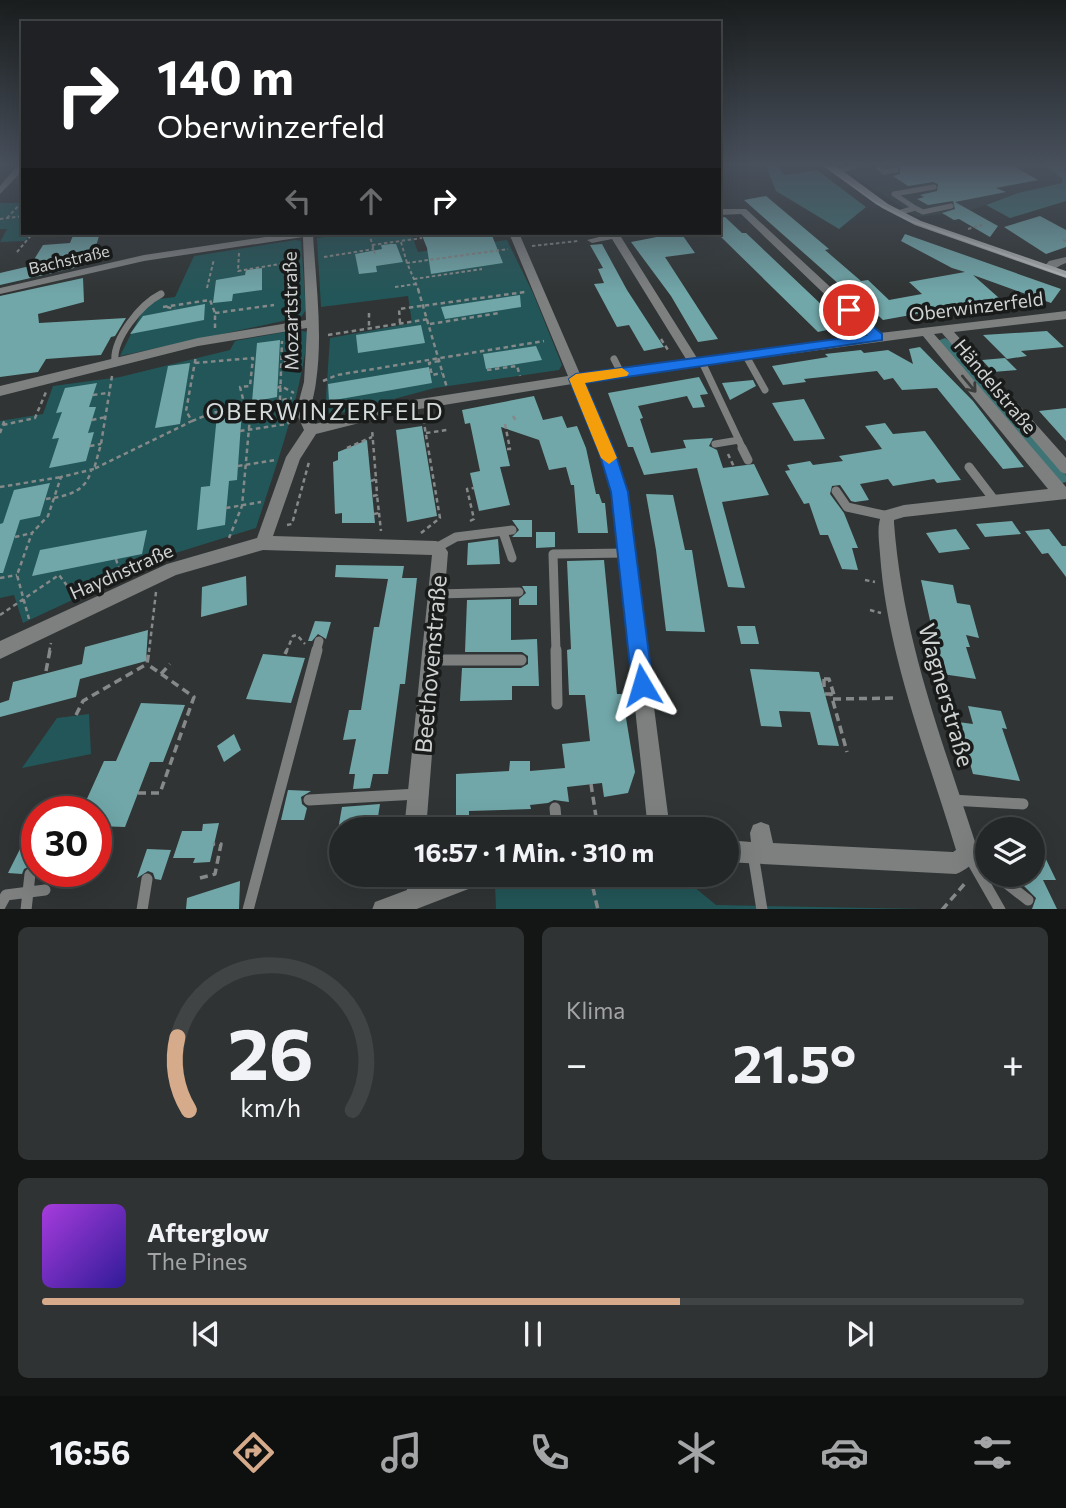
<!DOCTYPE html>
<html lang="de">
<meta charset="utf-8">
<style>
body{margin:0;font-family:Commissioner,sans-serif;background:#303333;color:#f1f3f6;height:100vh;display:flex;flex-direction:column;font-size:26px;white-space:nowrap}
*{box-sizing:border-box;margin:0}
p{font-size:23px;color:#a3a5a7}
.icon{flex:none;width:38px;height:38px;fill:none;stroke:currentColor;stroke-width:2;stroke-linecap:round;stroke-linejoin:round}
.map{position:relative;height:909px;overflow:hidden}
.panel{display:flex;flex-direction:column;gap:18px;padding:18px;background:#141515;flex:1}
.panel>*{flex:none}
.guide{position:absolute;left:21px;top:21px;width:700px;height:214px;border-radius:0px;box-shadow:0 7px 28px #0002,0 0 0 2px #414444;background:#202124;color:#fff;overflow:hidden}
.tools{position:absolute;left:975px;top:817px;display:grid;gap:14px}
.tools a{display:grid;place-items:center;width:70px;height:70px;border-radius:50%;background:#242727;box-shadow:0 7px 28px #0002,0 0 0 2px #414444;font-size:35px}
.speed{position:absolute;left:21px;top:796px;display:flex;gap:14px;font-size:35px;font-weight:700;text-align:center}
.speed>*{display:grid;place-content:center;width:91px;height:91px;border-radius:50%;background:#242727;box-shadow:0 7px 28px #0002,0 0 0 2px #414444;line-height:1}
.speed .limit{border:10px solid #d22;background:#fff;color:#111}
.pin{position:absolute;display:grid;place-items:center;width:60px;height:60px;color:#fff;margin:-30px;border:4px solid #fff;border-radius:50%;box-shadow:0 2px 7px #0007}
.me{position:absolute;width:77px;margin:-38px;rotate:353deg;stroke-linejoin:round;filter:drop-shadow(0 0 5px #0008)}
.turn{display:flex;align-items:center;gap:24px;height:147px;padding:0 21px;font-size:32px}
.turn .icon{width:91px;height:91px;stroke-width:2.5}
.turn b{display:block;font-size:49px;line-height:60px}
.lanes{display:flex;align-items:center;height:66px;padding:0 21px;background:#0003;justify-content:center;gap:35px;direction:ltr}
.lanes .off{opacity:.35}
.big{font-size:52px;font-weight:700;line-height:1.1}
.panel .card{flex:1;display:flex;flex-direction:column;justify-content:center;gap:10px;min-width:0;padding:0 24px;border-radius:10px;background:#303333}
.panel .dial{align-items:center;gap:0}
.dial svg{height:182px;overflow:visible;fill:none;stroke:#414444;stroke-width:7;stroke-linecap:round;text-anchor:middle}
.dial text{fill:#f1f3f6;stroke:none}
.song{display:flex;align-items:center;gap:21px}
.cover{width:84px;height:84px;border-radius:10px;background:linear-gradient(135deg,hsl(280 70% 55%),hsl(250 70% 35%))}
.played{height:7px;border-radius:4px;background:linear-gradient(90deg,#d6ab8b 65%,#414444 65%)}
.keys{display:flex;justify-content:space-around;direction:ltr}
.heat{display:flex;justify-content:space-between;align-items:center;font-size:38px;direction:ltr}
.panel .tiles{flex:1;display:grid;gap:18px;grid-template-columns:1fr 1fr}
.card:last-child{grid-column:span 2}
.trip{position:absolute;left:329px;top:817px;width:410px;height:70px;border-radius:35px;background:#242727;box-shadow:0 7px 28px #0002,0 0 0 2px #414444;font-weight:700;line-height:70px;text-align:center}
.tab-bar{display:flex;height:112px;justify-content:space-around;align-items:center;background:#0e1010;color:#a3a5a7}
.tab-bar .icon{width:49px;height:49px}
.tab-bar .on{color:#d6ab8b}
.tab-bar b{font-size:32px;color:#f1f3f6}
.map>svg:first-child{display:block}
</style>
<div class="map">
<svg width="1066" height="910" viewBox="0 0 1066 910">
<rect width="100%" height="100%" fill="#303434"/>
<path fill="#354041" d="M839,166H1044L1062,178V183L1018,193L965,212L917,217Z"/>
<path fill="#235658" d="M0,203H23V233H62L29,237L24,241L0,242L7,229H0Z
M354,233H411L418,252L507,240L533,293L562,365L559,370L435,388L334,415L325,411L330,338L412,323L408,296L321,307L317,238Z
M295,240L301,241L306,310L301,317L120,356L146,304L158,299L175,297L194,256Z
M296,330L308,332C300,400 277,463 256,528L169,555L23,623L14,595L0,598V421L43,414L53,386L120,377L230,350L235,341L240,340Z
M89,714L91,754L22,768L57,718Z
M548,875L682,877L716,905L926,909H496L495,884Z"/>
<path fill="#3f7476" d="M766,166H777L784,175L817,170L866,207L839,229L776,191Z
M1044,166H1066V201L1010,218L986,205L1018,193L1062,183V178Z
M945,338L949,341L1066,475V482L1062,483L937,341Z"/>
<path fill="#71a7a9" d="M900,166H1014L1038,180L996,188L1006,192L955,202L998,226L990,237L959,219L954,220L942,213L955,209L953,201L928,205L917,199L924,197L920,195L937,191L938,184L933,182L908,186L893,176L900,174Z
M766,196L829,249L825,250L861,281L868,280L889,300L922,294L909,282L965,272L952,268L901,241L905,234L1061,289L1051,303L973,275L1007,305L925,316L922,313L883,320L862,300L858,301L744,200Z
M1040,216L1066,230V247L1046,254L1004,227Z
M725,217L742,233H746L844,326L818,332L719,235V218Z
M74,233H100L92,259L83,261V266L0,285V273L30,266L43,245L70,243Z
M421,233H491L503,263L431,274L427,248Z
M665,233H681L695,253L665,257L718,339L698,342L671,296L631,242L667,235Z
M391,244H396L403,262L376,266L377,272L359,274L355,254L382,249L381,245Z
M602,244L627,290L664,347L644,351L629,325L617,327L594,284L604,283L598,269L603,268L590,245Z
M262,268V290L233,294L232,301L213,303L216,280L245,275L246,270Z
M83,278L84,302L38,314L39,323L126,318L115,336L111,337L101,355L46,359L38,372L0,377V296Z
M520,295L521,307L445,319L441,307Z
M205,304L204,320L130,334L143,316Z
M421,325L425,343L358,353L356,335Z
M1047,331L1064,347L1021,351L1027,356L1007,359L983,335Z
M280,340L277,397L252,402L257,343Z
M536,346L542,360L486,369L483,354Z
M920,347L973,401L1024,467L1003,469L937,388L902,390L893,378L884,380L877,371L804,379L806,382L783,385L772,366L828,357L825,354L861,350L864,353L888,350L913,364L909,349Z
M1005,358L1017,370L993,372L982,360Z
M190,363L180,424L155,428L168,366Z
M429,367L432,383L329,401L328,384Z
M699,377L708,394L700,395L705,407L693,408L687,396L638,406L643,418L640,419L651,453L686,448L683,440L713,438L709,446L717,450L723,468L754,464L769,495L722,502L745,588L728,587L697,468L644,475L633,447H628L608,393Z
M753,380L756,386L730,400L722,383Z
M97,383L89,407H96L88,433L94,432L86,461L49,468L59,438L52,439L62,412L56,413L65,388Z
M534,396L543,420L562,416L567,428L577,426L586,448L596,494H599L602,503H605L608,533H578L574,485H571L566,467L549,470L539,440L501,427L510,466L500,467L510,505L479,511L470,473L480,471L470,423L465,424L462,410Z
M804,399L825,439L794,441L772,403Z
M1066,408V441L1039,411Z
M242,410L237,480L229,481L225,525L197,530L201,487L210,486L217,415Z
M885,423L893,434L925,431L961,480L937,483L934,479L893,486L888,479L860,484L869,500L855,502L851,501L840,485L832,486L830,494L844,513L858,548H852L858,570L842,569L828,535H820L809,503L804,504L785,471L790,470L787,465L810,461L813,465L843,461L839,456L882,449L865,426Z
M422,426L437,516L407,522L396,430Z
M367,440L375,523H342V513L335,514L333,462L338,460V452Z
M50,483L40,516L20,520L3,573H0V524L3,523L14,490Z
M646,494L673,495L685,550H692L705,632L666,631L656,550Z
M512,520H532V537H512L519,530Z
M1012,521L1021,534L985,537L976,524Z
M956,529L970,549L939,553L926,533Z
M1049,529L1062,546H1066V577L1048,553L1042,554L1025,531Z
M147,530L142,554L32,576L40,550Z
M536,532H555V547L536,548Z
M498,539L500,564L467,565L468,543Z
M604,560L617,694H622L635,772L628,793L604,797L602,783L567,787L569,802L554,800L548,803L530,805L531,809L469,811V818H456V774L509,771L510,761H530V771L565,768L562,744L590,741L585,695H569L567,650L571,649L567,561Z
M336,565L404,566L402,578H417L405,684H400L388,774H373L370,788L353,789L355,774H349L356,739L343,740L349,710H361L374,627H379L388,579L335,577Z
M246,576L247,605L201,617L202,587Z
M921,580L953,585L957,603L970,605L979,638L966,635L970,647H966L976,679L942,674Z
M522,586H537V605H519V599L526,593Z
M511,599V640L537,639L539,686H512V700L460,701L462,668H521L528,664V656L522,652H465L467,600Z
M315,621L331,622L326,639L318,634L312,641H308Z
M737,626H755L759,644H741Z
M148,630L146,661L80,679L76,697L0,717V703L9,700L13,682L82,664L85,647Z
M263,654L305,658L291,703L246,699Z
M750,669L819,672L839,746L818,745L810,712L779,711L782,727L761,726Z
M141,703L185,705L163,762H150L125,827L96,826V812H81L104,761H116Z
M968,706L1001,711L1007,729L1002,728L1020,781L973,774L958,722L973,724Z
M234,734L241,750L224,762L217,746Z
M288,790L311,791L301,797L302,804L307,808L304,820H281Z
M380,804L376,830H338L342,807Z
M219,823L210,862L193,863L195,858H173L182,831H202L203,824Z
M1032,830L1056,880H1043L1057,909H1032L1036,898L1023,885L1019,875H1032Z
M22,845L37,846V869L30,866L24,869L22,874L8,873Z
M147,849L171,850L161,880L155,879L153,873L148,871L137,878Z
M240,881L239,909H186L187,898Z"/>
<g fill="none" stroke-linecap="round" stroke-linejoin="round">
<path stroke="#858989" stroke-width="2" stroke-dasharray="3.5 2.5" stroke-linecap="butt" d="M7,218L22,202
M0,219L23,216
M968,229L982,225
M369,233L375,254
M1063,240L1066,241
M401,242L407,263
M372,245L422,238
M532,246L578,241
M17,252L33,233
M239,253L238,271L297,261
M324,257L374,249
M414,279L482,269
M395,287L416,284
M207,288L214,259
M419,291L407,263L508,249"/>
<path stroke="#858989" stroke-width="2.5" stroke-dasharray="4.5 3.5" stroke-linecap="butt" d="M418,289L447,388
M163,307L210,300L215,313V328
M167,307L175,309
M215,313L274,305
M369,313V328
M400,323L399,309L525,292
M430,324L499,313
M328,335L429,319
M661,339L668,350
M439,361L429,363L432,375L442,373
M284,362L298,360
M195,363L253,358L250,386L240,387L245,407
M487,370L517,366L520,376
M112,376L101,444L94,469L192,421L186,411L196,356
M323,381L337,375L544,341
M277,388L281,386L294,393
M93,395L107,393
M280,400L282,341
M251,406L292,398
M513,416L517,422
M92,420L106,417
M192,421L212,413L251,406L242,506L229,538
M505,424L510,449H506
M3,425L35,418L46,392
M240,431L287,424L291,421
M0,433L5,419
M426,433L447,430
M90,446L101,444
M347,448L372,437
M728,454L734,467
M238,466L276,460
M371,481L376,479L372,429
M0,487L61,477
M373,496L377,495L376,479
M46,499C66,496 85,493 91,471
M226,508L261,502
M379,513L381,531
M374,514L379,513L377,495
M470,521L474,519L467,489L474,488
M287,525L292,524L309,462
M421,533L440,518L423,417
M15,537L32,533
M116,559L121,577
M0,578L17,575
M865,580L875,582
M870,610L881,613
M0,615L59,575L75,596
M29,619L17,575L32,533L48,516L61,477L94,469
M49,652L51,643
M149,652L156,592
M286,652L293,636L297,635L305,644"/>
<path stroke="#858989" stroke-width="3.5" stroke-dasharray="8 5" stroke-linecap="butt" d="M285,654L287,650
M46,671L50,650
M161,674L170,664
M824,679H829L835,698
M824,679V688
M825,694H831L847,752
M833,699L898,698
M76,715L83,701L147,664L149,650
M591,784L598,830
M138,793H160L194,697L147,664
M590,875L598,910
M200,878L215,874L221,844H213
M942,910L967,881"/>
<path stroke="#7e8080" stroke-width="5" d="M877,166L884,172L896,170
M915,208L923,212L951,206
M898,213L915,208L894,194L934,187"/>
<path stroke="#7e8080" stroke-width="7" d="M746,356L765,390
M614,359L621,373
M702,362L743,449
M115,363C112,339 141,304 161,294
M715,444L739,440"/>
<path stroke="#7e8080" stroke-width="9" d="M742,448L748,460
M969,467L995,501
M836,491L847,507L888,516
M503,532L512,558
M436,548L456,537L512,530
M436,594L519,592
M316,652L319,641
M556,652L553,554L627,553"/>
<path stroke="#7e8080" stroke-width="11" d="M556,650L557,704
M431,660H521
M309,800L418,794
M951,800L1023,804
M555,808L557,830
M753,854L762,910
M968,854L1000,910
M973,858L987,868
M996,875L1028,900
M0,906L6,895L45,890
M26,910L30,874
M142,910L147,879
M248,910L317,650"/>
<path fill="#7e8080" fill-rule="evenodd" d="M17,166H23V170L0,194V186Z
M846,166H865L836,174L832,171Z
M719,209H746L880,333L1066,311V319L954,332L1066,458V474L1061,472L942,333L934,334L1066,487V499L904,517L894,520V523C903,642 943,742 979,854C974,864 966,870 956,874L726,862V840L751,842L750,833L753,825L761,822L769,825L773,843L953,852L956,850C927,753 887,655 880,554C879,539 876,525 883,511L904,505L1048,489L923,336L584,382L614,452L626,492L670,830H648L612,492L600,452L572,384L407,411L316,434L300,459L273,536L436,541L442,543L448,552L426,830H404L432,555L263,550L176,575L0,659V641L167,564L257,538L286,457L304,430L296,412L304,382L307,328L198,346L0,396V386L198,338L306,320L303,237L144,261L0,294V288L144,255L292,233H315L313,235C316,284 323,334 316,382C314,399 308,408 315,424L407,401L568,376L509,233H519L580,374L686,359L612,239L592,243L587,240L615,233H634L621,237L697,358L867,335L741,214L719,215Z
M1066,257V263C1059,265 1055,270 1048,271L1043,268L1049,261Z
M406,875H428L429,882L446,875H487L484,883L414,910H372L375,902L407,890Z"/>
<path fill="#a8abab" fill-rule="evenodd" d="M826,166H836L888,204L921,221L1066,271V278L915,225L882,208Z"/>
<path stroke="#b9bcbc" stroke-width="2" d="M825,166L876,203L911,221L1066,276"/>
</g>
<defs><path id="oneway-shaft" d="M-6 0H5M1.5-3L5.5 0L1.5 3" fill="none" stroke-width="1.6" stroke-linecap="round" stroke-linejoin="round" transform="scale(1.75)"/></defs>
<use stroke="#3c3e3e" href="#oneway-shaft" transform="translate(969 384) rotate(50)"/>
<linearGradient id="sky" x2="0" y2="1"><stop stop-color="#1a1d1d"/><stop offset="0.56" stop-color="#48505c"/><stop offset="1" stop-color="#48505c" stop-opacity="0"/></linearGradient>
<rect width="1066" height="294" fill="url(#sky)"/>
<path fill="#1a73e8" stroke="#114b97" stroke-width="2" d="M849,306L882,334V340L585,383L615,452L628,492L653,685L650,692L642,695L635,692L632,685L611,492L599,452L569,379L576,374L866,335L843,310Z"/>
<path fill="#f59e0b" d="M622,368L629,373L627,376L585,383L617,458L609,464L601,458L569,379L576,374Z"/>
<g text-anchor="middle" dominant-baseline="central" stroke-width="7" stroke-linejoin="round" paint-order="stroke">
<g font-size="16" fill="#d0d3d3" stroke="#191b1b">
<text transform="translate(69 259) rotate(-13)">Bachstraße</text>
</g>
<g font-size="19" fill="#d0d3d3" stroke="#191b1b">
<text transform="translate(976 306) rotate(-7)">Oberwinzerfeld</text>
<text transform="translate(290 311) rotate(-91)">Mozartstraße</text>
<text transform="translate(996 386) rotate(50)">Händelstraße</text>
<text transform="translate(121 571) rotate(-24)">Haydnstraße</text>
</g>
<g font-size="23" letter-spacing="2" fill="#d5dada" stroke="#191b1b">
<text x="325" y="411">OBERWINZERFELD</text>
</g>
<g font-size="23" fill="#d0d3d3" stroke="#191b1b">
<text transform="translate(430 664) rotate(-85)">Beethovenstraße</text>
<text transform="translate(947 695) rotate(74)">Wagnerstraße</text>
</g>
</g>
</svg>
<div class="tools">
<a><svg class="icon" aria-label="layers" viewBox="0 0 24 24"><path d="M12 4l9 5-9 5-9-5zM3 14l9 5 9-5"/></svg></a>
</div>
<div class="speed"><div class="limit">30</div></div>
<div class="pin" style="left:849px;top:310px;background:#d93025"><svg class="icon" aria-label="arrive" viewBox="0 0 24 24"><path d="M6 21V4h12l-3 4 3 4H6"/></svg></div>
<svg class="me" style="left:642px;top:685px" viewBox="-20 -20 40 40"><path d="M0-17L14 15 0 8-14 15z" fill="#1a73e8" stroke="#fff" stroke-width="4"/></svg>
<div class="trip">16:57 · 1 Min. · 310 m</div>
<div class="guide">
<div class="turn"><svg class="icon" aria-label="right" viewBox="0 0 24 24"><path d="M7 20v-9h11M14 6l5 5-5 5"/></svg><div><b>140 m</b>Oberwinzerfeld</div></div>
<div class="lanes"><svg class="icon off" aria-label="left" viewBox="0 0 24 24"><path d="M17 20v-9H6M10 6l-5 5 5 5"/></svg><svg class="icon off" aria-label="ahead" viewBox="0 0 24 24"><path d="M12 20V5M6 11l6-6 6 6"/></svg><svg class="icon" aria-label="right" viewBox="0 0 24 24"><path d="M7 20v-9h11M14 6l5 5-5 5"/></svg></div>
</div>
</div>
<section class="panel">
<div class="tiles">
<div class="card dial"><svg viewBox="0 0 100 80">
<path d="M14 69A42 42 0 1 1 86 69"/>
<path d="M14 69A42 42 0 0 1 9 37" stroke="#d6ab8b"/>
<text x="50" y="56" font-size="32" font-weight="700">26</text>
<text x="50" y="72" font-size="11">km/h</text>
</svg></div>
<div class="card"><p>Klima</p>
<div class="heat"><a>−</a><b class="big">21.5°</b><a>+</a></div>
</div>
<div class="card">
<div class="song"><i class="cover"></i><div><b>Afterglow</b><p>The Pines</p></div></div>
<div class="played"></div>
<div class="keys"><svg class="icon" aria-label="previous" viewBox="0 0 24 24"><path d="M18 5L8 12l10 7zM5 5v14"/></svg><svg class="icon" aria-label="pause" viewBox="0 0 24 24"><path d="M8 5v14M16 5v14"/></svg><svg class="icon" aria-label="next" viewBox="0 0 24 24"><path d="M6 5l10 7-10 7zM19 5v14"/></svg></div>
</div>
</div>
</section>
<nav class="tab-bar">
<b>16:56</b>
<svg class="icon on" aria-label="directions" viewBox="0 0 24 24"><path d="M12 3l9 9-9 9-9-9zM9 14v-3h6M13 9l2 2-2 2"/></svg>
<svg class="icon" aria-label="music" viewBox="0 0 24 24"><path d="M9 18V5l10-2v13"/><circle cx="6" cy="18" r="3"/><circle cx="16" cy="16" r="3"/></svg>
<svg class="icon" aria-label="phone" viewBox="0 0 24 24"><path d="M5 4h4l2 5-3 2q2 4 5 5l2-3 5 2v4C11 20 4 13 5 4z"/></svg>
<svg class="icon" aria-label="climate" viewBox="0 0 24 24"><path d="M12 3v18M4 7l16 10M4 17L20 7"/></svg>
<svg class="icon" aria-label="car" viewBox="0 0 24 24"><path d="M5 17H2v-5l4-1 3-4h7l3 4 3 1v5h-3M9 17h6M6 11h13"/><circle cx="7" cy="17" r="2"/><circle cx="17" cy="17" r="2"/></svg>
<svg class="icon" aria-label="filters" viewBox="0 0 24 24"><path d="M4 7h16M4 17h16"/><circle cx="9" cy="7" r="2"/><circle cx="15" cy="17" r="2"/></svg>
</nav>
